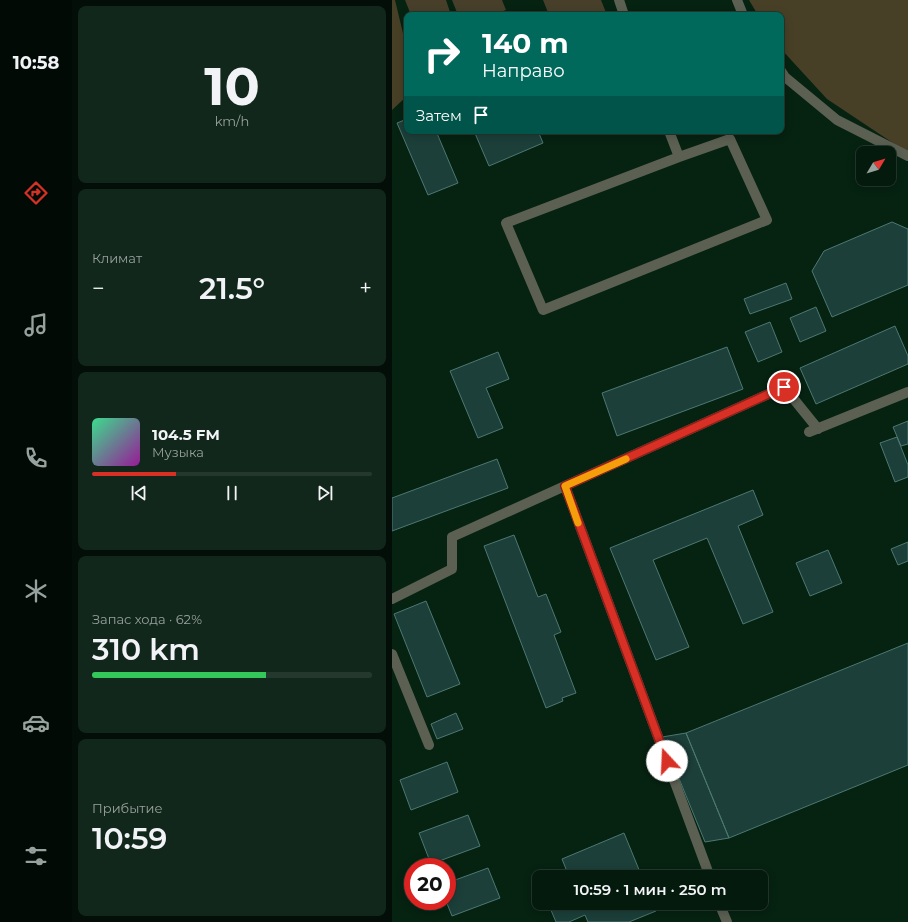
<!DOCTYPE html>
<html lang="ru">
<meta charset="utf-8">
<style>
body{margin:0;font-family:Montserrat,sans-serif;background:#12271b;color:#f1f3f6;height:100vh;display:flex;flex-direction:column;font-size:15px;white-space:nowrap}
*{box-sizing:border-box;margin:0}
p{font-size:13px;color:#97a19d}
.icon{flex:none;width:22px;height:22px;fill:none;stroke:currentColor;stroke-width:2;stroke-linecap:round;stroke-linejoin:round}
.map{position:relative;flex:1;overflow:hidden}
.panel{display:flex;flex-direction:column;gap:6px;padding:6px;background:#020e07;width:320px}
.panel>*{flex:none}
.top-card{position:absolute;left:12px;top:12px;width:380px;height:122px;border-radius:8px;box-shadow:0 2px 10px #0003,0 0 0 1px #25382e;background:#00695c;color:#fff;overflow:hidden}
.needle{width:26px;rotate:52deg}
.buttons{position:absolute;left:464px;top:146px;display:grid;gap:8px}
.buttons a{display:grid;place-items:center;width:40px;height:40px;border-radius:8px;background:#041a0d;box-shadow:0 2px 10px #0003,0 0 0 1px #25382e;font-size:20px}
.speed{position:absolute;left:12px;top:858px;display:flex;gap:8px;font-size:20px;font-weight:700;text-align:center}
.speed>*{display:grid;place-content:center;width:52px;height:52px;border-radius:50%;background:#041a0d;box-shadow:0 2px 10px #0003,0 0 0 1px #25382e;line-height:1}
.speed .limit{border:6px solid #d22;background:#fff;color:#111}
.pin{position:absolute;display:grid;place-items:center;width:34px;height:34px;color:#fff;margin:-17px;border:2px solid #fff;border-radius:50%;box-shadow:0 1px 4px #0007}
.me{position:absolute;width:44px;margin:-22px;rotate:340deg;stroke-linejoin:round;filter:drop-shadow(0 0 3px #0008)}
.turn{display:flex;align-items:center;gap:14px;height:84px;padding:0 12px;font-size:18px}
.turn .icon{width:52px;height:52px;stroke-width:2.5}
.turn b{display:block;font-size:28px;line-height:34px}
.then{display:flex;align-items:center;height:38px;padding:0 12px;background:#0003;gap:8px;font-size:15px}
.big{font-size:30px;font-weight:600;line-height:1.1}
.panel .tile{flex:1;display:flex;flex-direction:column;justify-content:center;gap:6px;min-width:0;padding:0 14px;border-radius:8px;background:#12271b}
.panel .dial{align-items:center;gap:0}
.dial b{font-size:52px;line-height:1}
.song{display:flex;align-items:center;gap:12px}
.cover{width:48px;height:48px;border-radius:6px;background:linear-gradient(135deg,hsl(150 70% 55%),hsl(300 70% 35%))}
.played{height:4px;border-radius:2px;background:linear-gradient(90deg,#d93025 30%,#25382e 30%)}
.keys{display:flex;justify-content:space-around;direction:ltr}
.heat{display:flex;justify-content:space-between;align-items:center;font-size:22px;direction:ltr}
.charge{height:6px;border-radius:3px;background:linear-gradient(90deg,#34c759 62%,#25382e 0)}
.trip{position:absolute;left:140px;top:870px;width:236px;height:40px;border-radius:8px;background:#041a0d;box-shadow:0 2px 10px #0003,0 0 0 1px #25382e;font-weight:600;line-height:40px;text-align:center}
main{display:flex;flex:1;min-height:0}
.tab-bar{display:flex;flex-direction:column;width:72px;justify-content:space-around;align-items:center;background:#020a05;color:#97a19d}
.tab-bar .icon{width:28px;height:28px}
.tab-bar .active{color:#d93025}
.tab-bar b{font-size:18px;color:#f1f3f6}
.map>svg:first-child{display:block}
</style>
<main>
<nav class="tab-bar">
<b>10:58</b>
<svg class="icon active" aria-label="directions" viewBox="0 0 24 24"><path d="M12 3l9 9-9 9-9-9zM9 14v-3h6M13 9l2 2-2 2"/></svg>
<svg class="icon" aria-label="music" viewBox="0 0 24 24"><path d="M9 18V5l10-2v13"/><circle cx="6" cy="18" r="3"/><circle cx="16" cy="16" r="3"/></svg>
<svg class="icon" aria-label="phone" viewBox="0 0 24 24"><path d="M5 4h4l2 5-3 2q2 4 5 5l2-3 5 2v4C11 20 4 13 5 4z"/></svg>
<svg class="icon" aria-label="climate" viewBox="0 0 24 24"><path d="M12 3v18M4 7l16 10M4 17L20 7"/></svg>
<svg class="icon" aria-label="car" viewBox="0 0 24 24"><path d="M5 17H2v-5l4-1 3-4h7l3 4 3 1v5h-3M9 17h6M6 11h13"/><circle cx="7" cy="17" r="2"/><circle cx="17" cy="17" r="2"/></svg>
<svg class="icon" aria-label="filters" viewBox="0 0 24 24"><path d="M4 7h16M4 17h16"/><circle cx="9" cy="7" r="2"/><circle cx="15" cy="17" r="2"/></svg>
</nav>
<section class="panel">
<div class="tile dial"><b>10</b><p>km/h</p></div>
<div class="tile"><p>Климат</p>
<div class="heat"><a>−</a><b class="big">21.5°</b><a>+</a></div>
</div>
<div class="tile">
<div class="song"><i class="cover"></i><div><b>104.5 FM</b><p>Музыка</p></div></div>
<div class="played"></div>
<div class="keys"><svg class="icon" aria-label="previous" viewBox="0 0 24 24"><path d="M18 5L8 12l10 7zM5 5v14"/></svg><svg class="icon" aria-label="pause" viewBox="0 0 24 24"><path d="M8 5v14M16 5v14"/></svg><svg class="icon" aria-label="next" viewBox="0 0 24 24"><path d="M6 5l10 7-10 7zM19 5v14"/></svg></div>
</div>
<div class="tile"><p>Запас хода · 62%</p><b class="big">310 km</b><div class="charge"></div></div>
<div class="tile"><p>Прибытие</p><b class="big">10:59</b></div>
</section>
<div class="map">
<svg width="516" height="922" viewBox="0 0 516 922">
<rect width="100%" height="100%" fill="#062211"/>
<path fill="#473f29" d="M13,0H54L59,15H19Z
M60,0H110L114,10L100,15H66Z
M151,0H209L215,15H157Z"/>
<path fill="#484026" d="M0,0H3L15,50V96L0,110Z
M357,0H516V153L435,99L389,49V15H366Z"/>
<path fill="#1c3f3a" stroke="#4d7872" d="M15,119V131H44L66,183L36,195L5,123Z
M82,131H146L151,143L97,166Z
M500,222L516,229V285L440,317L420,271L432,251Z
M394,283L400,299L358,314L352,299Z
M424,307L434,331L408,342L398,318Z
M378,322L390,352L366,362L353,332Z
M503,326L516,356V364L424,404L408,368Z
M335,347L351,389L225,436L210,393Z
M106,352L117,379L94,388L111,428L86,438L58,371Z
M516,421V444L509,446L501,427Z
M505,437L516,465V477L503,482L488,443Z
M105,459L116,488L0,531V498Z
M361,490L371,515L346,526L381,612L351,624L315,538L261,560L297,647L264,660L218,548Z
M122,535L146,597L154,594L169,632L162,635L184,693L170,698L171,701L154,708L92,546Z
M516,542V561L506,565L499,549Z
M436,550L450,583L418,596L404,563Z
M34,601L68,684L35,697L2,614Z
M516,643V765L337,838L294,733Z
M64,713L71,729L45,739L39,724Z
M294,733L337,838L313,842L270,737Z
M55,762L66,792L19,810L8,780Z
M76,815L88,846L39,864L27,833Z
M232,833L250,877H167L176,874L170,859Z
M96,868L108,898L60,916L54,901H55V883Z
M156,903H261L264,911L237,922H196L193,915L177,922H164Z"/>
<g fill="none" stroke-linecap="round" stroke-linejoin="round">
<path stroke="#5b6053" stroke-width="10" d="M227,0L232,15
M345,0L351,15
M389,71L393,77L445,120L516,156
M277,131L287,157
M338,139L375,220L151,310L114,223L287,157Z
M417,432L516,392
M173,486L318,877
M0,599L60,569V537L392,387L426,429
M0,654L37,745
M327,903L335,922"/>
</g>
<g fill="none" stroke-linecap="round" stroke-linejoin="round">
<g stroke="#8d1f18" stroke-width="10">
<path id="route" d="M275,761L173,486L392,387"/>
</g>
<use href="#route" stroke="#d93025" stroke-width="7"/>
<path stroke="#f59e0b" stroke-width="7" d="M186,523L173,486L234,459"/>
</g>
</svg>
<div class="buttons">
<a><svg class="needle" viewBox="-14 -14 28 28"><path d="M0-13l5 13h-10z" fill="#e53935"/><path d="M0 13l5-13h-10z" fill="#97a19d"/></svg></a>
</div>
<div class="speed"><div class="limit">20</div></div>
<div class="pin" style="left:392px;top:387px;background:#d93025"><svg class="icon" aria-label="arrive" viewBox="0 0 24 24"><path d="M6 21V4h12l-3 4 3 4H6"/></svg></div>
<svg class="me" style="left:275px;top:761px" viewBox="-20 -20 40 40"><circle r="19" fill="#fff"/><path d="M0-13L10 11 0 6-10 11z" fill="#d93025"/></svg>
<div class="trip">10:59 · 1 мин · 250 m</div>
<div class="top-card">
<div class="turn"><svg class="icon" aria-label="right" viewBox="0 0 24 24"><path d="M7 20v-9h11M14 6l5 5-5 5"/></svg><div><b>140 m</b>Направо</div></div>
<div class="then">Затем<svg class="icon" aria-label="arrive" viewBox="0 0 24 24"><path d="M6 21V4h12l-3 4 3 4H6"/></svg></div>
</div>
</div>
</main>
